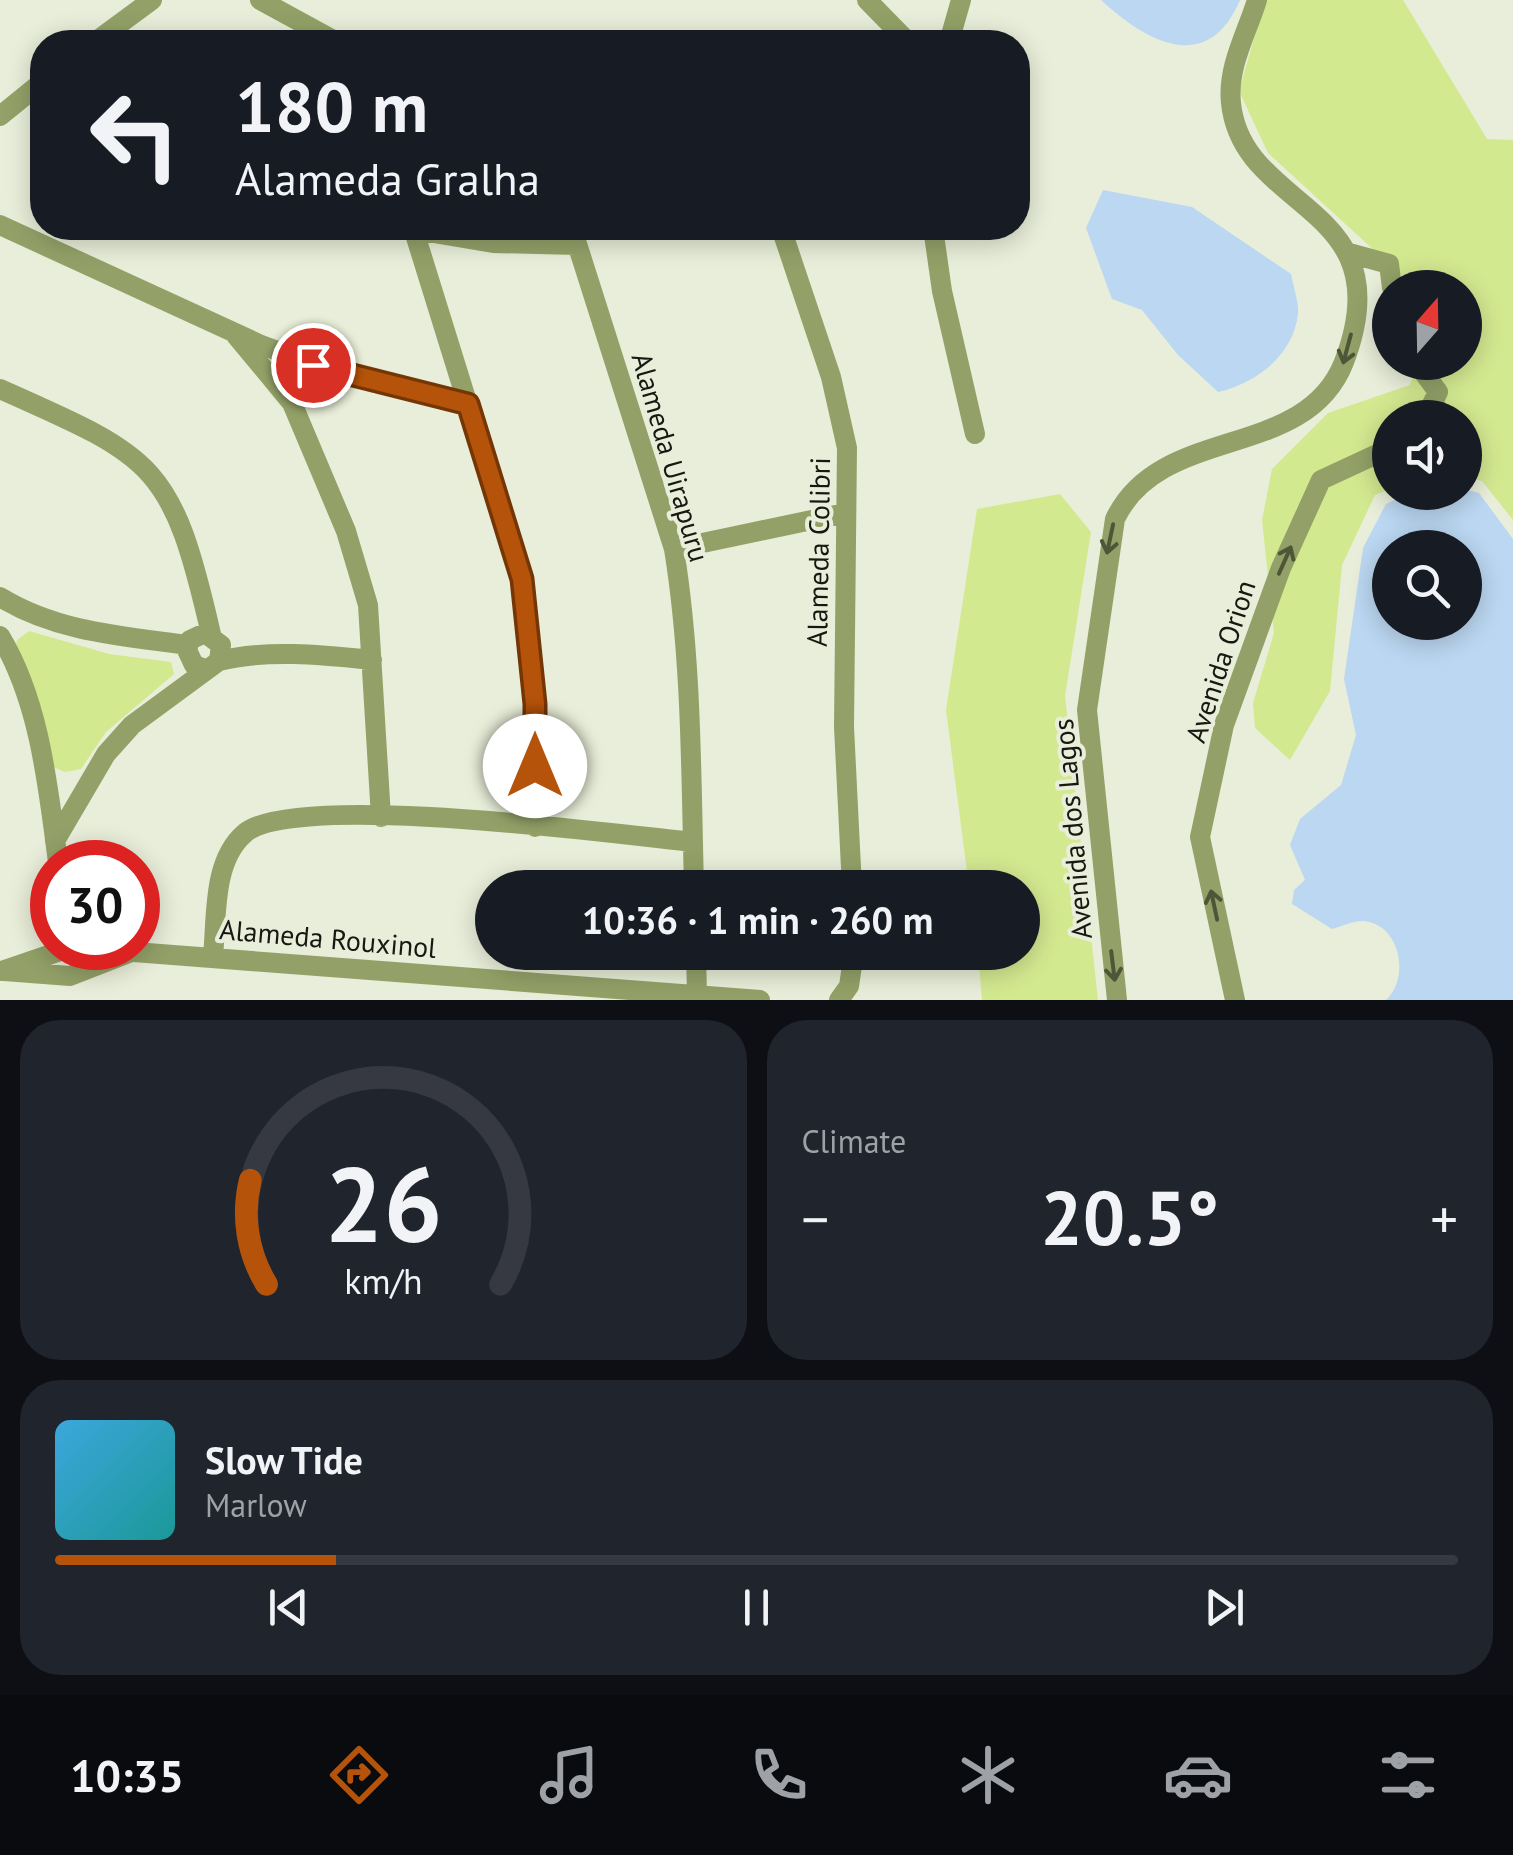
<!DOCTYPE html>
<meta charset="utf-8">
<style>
body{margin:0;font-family:"PT Sans",sans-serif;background:#20242c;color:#f1f3f6;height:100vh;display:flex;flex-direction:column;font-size:38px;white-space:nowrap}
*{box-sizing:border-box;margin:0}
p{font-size:32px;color:#9ea1a6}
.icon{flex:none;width:55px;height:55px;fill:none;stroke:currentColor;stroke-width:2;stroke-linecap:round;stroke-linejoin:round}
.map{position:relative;height:1000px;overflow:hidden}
.sheet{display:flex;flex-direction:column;gap:20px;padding:20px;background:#0d0f14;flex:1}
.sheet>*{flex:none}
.guide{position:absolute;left:30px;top:30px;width:1000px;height:210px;border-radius:40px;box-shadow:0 5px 25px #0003;background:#171b24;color:#f1f3f6;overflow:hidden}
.needle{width:65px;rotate:20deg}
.controls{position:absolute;left:1372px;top:270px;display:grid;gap:20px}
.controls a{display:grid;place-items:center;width:110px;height:110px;border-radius:50%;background:#171b24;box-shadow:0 5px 25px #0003;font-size:50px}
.speed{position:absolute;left:30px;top:840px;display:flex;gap:20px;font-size:50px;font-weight:700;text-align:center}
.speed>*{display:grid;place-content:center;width:130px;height:130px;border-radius:50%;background:#171b24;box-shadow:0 5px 25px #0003;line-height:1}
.speed .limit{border:15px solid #d22;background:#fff;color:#111}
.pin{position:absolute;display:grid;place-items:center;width:85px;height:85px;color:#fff;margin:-42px;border:5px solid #fff;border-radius:50%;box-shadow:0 2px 10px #0007}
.me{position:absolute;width:110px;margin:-55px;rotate:0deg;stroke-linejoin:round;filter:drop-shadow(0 0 8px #0008)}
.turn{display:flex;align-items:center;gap:35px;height:210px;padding:0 40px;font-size:45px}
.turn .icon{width:130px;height:130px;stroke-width:2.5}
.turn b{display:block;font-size:70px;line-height:85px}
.big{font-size:75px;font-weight:600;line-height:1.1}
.sheet .widget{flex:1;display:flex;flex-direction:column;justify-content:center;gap:15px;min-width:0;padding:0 35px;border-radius:40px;background:#20242c}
.sheet .dial{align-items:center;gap:0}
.dial svg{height:260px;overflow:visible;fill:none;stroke:#363941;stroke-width:7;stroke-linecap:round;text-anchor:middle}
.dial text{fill:#f1f3f6;stroke:none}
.song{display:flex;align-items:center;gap:30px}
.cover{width:120px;height:120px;border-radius:15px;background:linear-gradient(135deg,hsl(200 70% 55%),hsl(180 70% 35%))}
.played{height:10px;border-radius:5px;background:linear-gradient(90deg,#b45309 20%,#363941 20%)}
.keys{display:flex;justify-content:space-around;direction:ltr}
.heat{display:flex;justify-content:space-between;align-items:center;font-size:55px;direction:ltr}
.sheet .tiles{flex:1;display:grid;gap:20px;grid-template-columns:1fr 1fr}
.widget:last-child{grid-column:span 2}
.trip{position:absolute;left:475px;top:870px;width:565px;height:100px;border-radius:50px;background:#171b24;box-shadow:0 5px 25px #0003;font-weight:600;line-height:100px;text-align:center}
.menu{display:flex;height:160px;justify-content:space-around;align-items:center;background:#090b0e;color:#9ea1a6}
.menu .icon{width:70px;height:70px}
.menu .on{color:#b45309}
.menu b{font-size:45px;color:#f1f3f6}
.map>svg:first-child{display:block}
</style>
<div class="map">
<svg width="1513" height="1000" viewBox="0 0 1513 1000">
<rect width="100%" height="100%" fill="#e8eed9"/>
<path fill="#d3e990" d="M1265,0H1403L1487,139L1513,140V520L1482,481L1465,477V418H1390V489L1375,495L1342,565L1330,691L1290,760L1255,728L1253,703L1274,633L1262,520L1272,469L1328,413L1410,385L1417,363L1465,362V288L1414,287L1268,153L1239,91Z
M1060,494L1091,532L1065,696L1098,1000H982L978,953L1022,952V888L969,887L946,710L977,509Z
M29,631L109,654L171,662L174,674L106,732L81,769L65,772L51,766L15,654L17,640Z"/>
<path fill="#bbd7f1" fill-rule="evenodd" d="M1101,0H1240C1208,76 1146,42 1101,0Z
M1103,190L1192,207L1291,274C1293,286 1299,302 1298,314C1293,356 1256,383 1218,392L1178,355L1142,310L1112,299L1086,228Z
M1465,489L1479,493L1513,539V1000H1386C1410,978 1401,925 1364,921C1355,920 1342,926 1332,929L1292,904L1294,890L1305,880L1290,845L1300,819L1341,785L1356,735L1344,679L1363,548L1386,504L1410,493ZM1390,548H1465V622H1390Z"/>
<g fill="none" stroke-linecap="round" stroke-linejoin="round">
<path stroke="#93a168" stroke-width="20" d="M260,0L337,42
M867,0L908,42
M95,42L152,0
M949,42L961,0
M0,116L42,82
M0,225L259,344L333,372L467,404
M404,228L493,243L577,245
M572,228L674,549C692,661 691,775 694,888
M781,228L831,377L847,448L844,727L852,888
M933,228L942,291L975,434
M414,231L522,579L535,704V827
M1349,253L1389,264L1392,288
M234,333L292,403L346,531L368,605L381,817
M1416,362L1438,392L1425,418
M0,389C156,458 172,464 211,634
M674,549L845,513
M0,597C57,632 122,636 188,645
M0,636C40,702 48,787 58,862
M219,661C267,649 323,655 372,660
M55,841L106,754L132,725L219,661L221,645L205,633L190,640L187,650L194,665L205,669
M696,952L697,995
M213,956C217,917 212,861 245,833C294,791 616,834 693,842
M2,971L69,948L95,949L760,1000
M4,971L70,976L129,953
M839,1000L849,986L854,952
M1117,1000L1087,710L1115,519C1161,423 1305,462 1344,362C1405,203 1242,213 1231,103C1227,67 1247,33 1257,0
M1235,1000L1200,837L1224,725L1281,568L1321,480L1390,448"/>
</g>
<defs><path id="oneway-shaft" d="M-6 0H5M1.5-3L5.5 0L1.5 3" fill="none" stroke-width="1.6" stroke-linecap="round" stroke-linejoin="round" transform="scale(2.5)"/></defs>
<g stroke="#4e5638">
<use href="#oneway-shaft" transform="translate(1347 349) rotate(105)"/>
<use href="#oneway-shaft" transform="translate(1110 539) rotate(102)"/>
<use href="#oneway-shaft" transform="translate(1285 560) rotate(-66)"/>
<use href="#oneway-shaft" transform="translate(1214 905) rotate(-102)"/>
<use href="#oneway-shaft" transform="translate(1113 966) rotate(83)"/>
</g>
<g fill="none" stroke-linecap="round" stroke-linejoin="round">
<g stroke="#753606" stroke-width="25">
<path id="route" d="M313,365L468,404L522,579L535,704V766"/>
</g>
<use href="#route" stroke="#b45309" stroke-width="18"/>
</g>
<g text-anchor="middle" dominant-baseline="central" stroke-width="8" stroke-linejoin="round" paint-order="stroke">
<g font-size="28" fill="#161811" stroke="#e8eed9">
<text transform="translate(671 457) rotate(74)">Alameda Uirapuru</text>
<text transform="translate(818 552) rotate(-89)">Alameda Colibri</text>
<text transform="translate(1220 661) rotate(-72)">Avenida Orion</text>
<text transform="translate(1072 829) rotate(-95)">Avenida dos Lagos</text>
<text transform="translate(328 938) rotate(5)">Alameda Rouxinol</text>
</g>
</g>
</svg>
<div class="controls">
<a><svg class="needle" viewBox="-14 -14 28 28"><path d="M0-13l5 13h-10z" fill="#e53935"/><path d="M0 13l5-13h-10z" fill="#9ea1a6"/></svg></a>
<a><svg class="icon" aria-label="sound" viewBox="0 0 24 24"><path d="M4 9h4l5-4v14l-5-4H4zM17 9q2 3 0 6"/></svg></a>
<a><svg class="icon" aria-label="search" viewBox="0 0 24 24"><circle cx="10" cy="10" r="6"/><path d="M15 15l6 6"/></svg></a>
</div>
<div class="speed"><div class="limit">30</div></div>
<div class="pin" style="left:313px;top:365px;background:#d93025"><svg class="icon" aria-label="arrive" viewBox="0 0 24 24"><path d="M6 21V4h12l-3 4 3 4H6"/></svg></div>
<svg class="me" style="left:535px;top:766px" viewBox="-20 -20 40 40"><circle r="19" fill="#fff"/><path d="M0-13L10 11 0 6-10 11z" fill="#b45309"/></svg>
<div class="trip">10:36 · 1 min · 260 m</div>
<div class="guide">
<div class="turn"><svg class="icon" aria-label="left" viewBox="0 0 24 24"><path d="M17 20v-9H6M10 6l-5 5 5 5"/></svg><div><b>180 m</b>Alameda Gralha</div></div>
</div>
</div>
<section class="sheet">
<div class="tiles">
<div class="widget dial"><svg viewBox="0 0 100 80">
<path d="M14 69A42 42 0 1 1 86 69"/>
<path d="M14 69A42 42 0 0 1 9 37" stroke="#b45309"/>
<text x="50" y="56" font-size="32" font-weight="700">26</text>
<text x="50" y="72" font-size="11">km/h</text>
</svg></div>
<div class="widget"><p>Climate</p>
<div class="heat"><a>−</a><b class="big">20.5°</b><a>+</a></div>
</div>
<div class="widget">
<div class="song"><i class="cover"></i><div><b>Slow Tide</b><p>Marlow</p></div></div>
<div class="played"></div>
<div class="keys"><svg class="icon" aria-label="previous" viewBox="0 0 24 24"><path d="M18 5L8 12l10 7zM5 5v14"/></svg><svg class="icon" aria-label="pause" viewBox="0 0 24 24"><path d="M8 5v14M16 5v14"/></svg><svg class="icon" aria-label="next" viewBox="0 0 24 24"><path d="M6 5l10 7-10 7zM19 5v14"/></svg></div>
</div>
</div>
</section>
<nav class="menu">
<b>10:35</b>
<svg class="icon on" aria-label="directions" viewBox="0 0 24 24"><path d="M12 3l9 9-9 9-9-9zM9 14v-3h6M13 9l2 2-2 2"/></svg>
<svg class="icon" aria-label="music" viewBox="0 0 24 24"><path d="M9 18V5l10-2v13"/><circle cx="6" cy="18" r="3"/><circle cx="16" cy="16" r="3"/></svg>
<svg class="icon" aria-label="phone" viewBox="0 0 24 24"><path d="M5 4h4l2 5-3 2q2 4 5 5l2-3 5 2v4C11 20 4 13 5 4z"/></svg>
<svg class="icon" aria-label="climate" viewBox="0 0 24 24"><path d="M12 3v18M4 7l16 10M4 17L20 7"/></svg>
<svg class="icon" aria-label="car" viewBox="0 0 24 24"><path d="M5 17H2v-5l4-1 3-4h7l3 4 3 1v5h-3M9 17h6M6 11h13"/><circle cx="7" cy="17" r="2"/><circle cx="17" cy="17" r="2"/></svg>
<svg class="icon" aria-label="filters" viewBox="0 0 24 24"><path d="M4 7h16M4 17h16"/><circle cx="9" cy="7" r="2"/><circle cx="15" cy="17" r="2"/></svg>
</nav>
